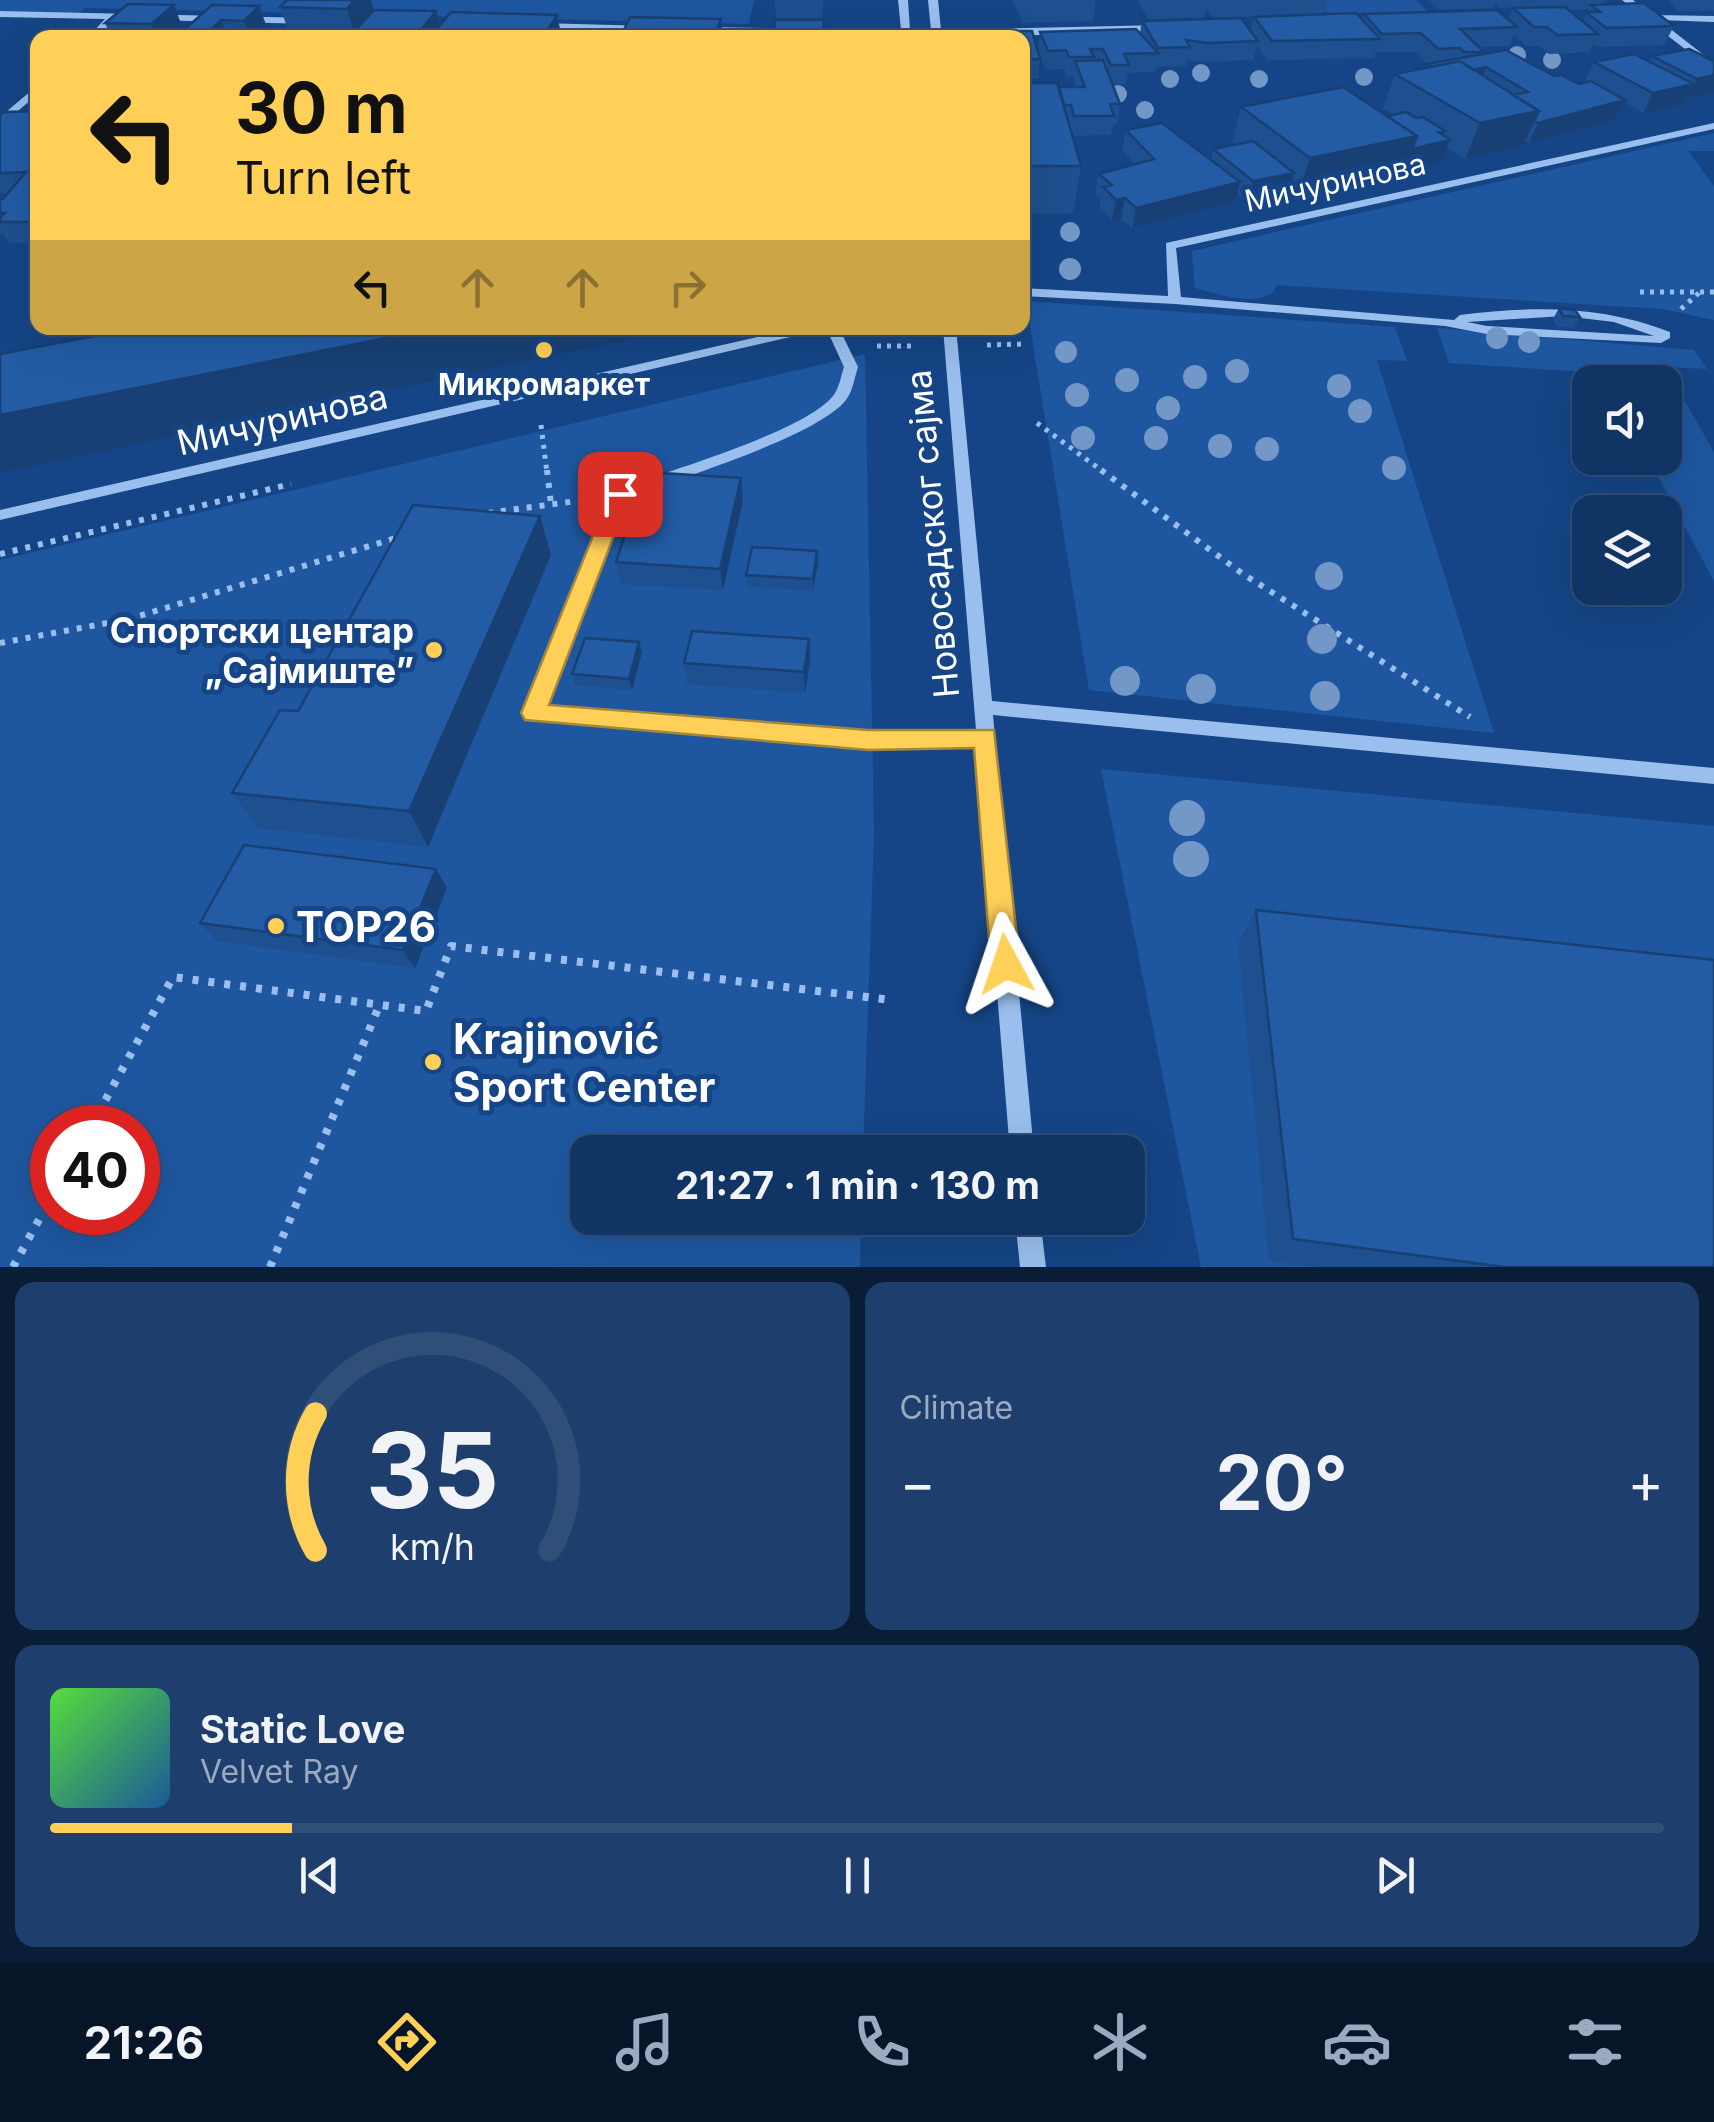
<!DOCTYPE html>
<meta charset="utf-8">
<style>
body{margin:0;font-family:Inter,sans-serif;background:#1e3f6d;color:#f1f3f6;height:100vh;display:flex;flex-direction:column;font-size:38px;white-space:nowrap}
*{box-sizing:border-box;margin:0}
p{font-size:32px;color:#9caabf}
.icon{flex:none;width:55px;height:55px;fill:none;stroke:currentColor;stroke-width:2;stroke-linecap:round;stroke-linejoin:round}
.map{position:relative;height:1267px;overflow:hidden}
.details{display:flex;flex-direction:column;gap:15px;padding:15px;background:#091d37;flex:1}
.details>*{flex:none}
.banner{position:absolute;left:30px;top:30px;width:1000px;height:305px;border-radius:20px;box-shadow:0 10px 40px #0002,0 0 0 2px #304f78;background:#ffd058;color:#111;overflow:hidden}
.fabs{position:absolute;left:1572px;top:365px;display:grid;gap:20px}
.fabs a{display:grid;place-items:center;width:110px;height:110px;border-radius:20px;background:#103464;box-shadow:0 10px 40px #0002,0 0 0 2px #304f78;font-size:50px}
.speed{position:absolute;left:30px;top:1105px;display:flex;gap:20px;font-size:50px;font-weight:700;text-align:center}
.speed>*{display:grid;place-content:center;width:130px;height:130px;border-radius:50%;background:#103464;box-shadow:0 10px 40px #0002,0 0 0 2px #304f78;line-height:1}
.speed .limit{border:15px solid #d22;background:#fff;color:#111}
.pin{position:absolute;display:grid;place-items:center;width:85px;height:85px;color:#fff;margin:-42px;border-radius:20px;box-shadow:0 5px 15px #0006}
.me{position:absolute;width:110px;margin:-55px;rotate:355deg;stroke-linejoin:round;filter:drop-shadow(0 0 8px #0008)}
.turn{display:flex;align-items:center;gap:35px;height:210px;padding:0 40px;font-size:45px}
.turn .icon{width:130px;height:130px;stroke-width:2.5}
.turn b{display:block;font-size:70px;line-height:85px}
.lanes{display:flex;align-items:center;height:95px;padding:0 40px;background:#0003;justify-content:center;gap:50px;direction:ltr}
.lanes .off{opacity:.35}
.big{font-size:75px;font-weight:700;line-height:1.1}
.details .tile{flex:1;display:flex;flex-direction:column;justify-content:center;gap:15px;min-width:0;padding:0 35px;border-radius:20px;background:#1e3f6d}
.details .dial{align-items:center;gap:0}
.dial svg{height:260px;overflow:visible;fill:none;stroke:#304f78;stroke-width:7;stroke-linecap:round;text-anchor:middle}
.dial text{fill:#f1f3f6;stroke:none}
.song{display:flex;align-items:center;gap:30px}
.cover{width:120px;height:120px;border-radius:15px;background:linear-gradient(135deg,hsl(110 70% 55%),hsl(210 70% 35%))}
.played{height:10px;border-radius:5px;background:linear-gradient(90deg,#ffd058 15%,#304f78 15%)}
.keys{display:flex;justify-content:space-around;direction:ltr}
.heat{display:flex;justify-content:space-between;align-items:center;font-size:55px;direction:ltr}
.details .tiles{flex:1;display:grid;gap:15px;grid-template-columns:1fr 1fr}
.tile:last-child{grid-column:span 2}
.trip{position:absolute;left:570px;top:1135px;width:575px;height:100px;border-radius:20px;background:#103464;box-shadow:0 10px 40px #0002,0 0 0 2px #304f78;font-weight:700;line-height:100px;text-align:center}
.dock{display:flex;height:160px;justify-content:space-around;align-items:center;background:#061528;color:#9caabf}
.dock .icon{width:70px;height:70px}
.dock .selected{color:#ffd058}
.dock b{font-size:45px;color:#f1f3f6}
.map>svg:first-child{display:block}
</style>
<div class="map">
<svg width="1714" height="1267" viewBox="0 0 1714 1267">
<rect width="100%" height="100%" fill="#154586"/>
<path fill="#1e57a0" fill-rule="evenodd" d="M0,0H754L749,24L85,8L79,13L0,12Z
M1316,0H1416L1427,11L1328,14Z
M1714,133V151H1688L1714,186V320L1663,309L1276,285L1274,292C1250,307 1220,294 1195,288L1192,251Z
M1026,301L1395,327L1407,361L1377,360L1494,733L1089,690Z
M1437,328L1694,350L1707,369L1665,367L1714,452V581L1648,458H1665V382H1607L1602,373L1449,363Z
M865,354L874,834L863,1152H588V1218H861L860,1267H0V560ZM52,1128H138V1212H52Z
M1101,769L1714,826V1267H1201Z"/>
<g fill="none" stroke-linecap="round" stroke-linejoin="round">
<path stroke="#9abfee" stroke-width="5" stroke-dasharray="4 6" stroke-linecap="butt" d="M1640,292H1714
M1681,309L1700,292
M987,345L1023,344
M877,346H915
M1037,423L1105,473
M541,425L547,473"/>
<path stroke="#9abfee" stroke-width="6" stroke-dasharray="5 8" stroke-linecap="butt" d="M547,470L551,504
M1101,470L1243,574L1470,717
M488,513L584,500
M0,554L291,484
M0,643L129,619L399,537"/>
<path stroke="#9abfee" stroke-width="8" stroke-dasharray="6 10" stroke-linecap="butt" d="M90,1128L173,977L426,1011L451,946L891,1000
M13,1267L52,1196
M270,1267L380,1004"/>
<path fill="#9abfee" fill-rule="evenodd" d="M898,0H908L910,30H931L928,0H938L941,30L1164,25L1169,28L1164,31L942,38L700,33L695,30L700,27L901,30Z
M1622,0H1633L1651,15L1714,16V22L1659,20L1714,63V71L1647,20L1637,19L1635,17L1640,14Z
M0,11L309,18L314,21L309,24L116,19L97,38H87L105,19L0,17Z
M540,23L649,26L654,29L649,32L537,28L535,26Z
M38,85V94L0,126V117Z
M1714,123V129L1176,248L1181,297L1454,320L1460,315C1533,306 1600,305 1670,332V338L1661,343L1487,334L1445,326L1175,304L1022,296V288L1168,296L1166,243ZM1564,316L1614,322L1654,336L1487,326L1467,322Z
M797,328H819L812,332L0,520V510Z
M826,328H839L858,367C855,376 853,389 848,397C826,434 672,481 627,497L546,707L869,732L976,730L943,328H956L992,701L1714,768V784L993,715L1034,1152H1010L977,745L869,748L534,720L527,718L525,713L614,490C663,473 804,432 833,396C839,389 841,376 844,367Z
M1015,1218H1040L1046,1267H1020Z"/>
</g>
<g fill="#7397c6">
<circle cx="1517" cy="55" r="9"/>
<circle cx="1552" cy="60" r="9"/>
<circle cx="1201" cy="73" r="9"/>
<circle cx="1364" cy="77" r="9"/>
<circle cx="1170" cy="79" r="9"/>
<circle cx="1259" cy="79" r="9"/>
<circle cx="1118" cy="94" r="9"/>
<circle cx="1145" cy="110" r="9"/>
<circle cx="1070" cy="232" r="10"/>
<circle cx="1070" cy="269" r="11"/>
<circle cx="1497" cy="338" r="11"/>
<circle cx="1529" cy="342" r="11"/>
<circle cx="1066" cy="352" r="11"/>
<circle cx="1237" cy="371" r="12"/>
<circle cx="1195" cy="377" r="12"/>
<circle cx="1127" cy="380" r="12"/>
<circle cx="1339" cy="386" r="12"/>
<circle cx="1077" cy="395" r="12"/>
<circle cx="1168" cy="408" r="12"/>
<circle cx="1360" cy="411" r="12"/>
<circle cx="1083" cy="438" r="12"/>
<circle cx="1156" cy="438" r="12"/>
<circle cx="1220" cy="446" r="12"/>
<circle cx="1267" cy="449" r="12"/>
<circle cx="1394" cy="468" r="12"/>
<circle cx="1329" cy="576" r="14"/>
<circle cx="1322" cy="639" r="15"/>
<circle cx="1125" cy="681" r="15"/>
<circle cx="1201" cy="689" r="15"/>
<circle cx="1325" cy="696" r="15"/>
<circle cx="1187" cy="818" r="18"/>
<circle cx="1191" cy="859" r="18"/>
</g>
<path fill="#1e4f8e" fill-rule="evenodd" d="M775,0H823L822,18H776Z
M1013,0H1096L1093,21L1022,23Z
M1137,0H1328L1324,14L1356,13L1362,19L1364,14L1497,10L1508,19L1513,8L1547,7L1500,8L1495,3L1493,8L1439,10L1428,0H1605L1603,5L1644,3L1674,26L1664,45L1597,47L1594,44L1589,52L1549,54L1539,46H1526L1514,35L1509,46L1479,47L1484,52L1483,54L1506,50L1554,76L1561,75L1579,84L1587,82L1585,81L1594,62L1634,54L1649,61L1652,56L1689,49L1714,61V93L1686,98L1683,104L1643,113L1624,102L1615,120L1529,143L1525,141L1523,146L1465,159L1448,148L1442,161L1404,169L1403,172L1299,194L1290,187L1288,193L1247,202L1237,193L1235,202L1132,228L1121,219L1112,220L1099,208L1101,199L1095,194L1099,174L1135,164L1122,150L1126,130L1162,123L1211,160L1213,149L1236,145L1232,142L1241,107L1343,87L1389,116L1393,115L1383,108L1395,74L1426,68L1427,64L1415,52H1376L1374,58L1267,60L1257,46L1253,60L1204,62L1187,60L1186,66L1156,67L1155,72L1128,73L1126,84H1112L1120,104L1117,124H1113L1111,135L1072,136L1081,166L1073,213H1022V83H1057L1058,88L1075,87L1073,76L1067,77L1064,69L1046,70L1038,52L1040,59L1038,79H1022V38H981V31H1032L1038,50L1040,32L1136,29L1140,32L1142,21L1241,18L1250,31L1254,17L1311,15H1279L1277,12L1276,16L1213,18L1206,8L1204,18L1149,20ZM1589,9L1583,21L1570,10Z
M1668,0H1714V11H1678Z
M174,5L181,24L166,38H112L105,23Z
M259,6L266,25L253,38H175Z
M280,7L436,11L440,26L557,15L561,34L558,38H439L438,33L435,38H291Z
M721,19L723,38H623L622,34Z
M38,111V243H9L3,234H0V199H3L8,193H0V115Z
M1559,308L1580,317L1574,328L1557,327L1553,319Z
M743,500L723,590L621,584L616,562Z
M551,555L428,847L259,828L232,793L298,711Z
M818,563L813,591L747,586L746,575Z
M809,639L810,661L805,693L687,684L684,663Z
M639,642L642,652L632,690L575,685L572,674Z
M436,869L447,888L415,968L217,941L200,923Z
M1256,910L1714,1267H1317L1269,1261L1238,943Z"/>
<path fill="#184074" d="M354,0H371L379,28L354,32L347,9Z
M174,5L181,24L166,38H157L151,24Z
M259,6L266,25L253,38H250L244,21Z
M436,11L441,30L437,29L438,33L435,38H419L418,34Z
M557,15L561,34L558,38H543Z
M721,19L723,38H714Z
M221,20L228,38L204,36Z
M1486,67L1479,87L1445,75Z
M1714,75V93L1686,98L1697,79Z
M1694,84L1683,104L1643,113L1653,93Z
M1625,100L1615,120L1529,143L1538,123Z
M1539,111L1523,146L1465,159L1480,123Z
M1445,131L1441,143L1450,140L1442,161L1404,169L1403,172L1299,194L1310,158Z
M1294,173L1288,193L1247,202L1253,181Z
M1240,182L1235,202L1132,228L1136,208Z
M1125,198L1121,219L1112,220L1116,200Z
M86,328H216L105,359Z
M436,328H682L0,473V415Z
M741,478L743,500L723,590L720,569Z
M540,516L551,555L428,847L409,811Z
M817,551L818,563L813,591V579Z
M809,639L810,661L805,693L804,672Z
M639,642L642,652L632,690L629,679Z
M436,869L447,888L415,968L403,950Z"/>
<path fill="#235ca5" stroke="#184074" stroke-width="2.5" d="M287,0H354L347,9L280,7Z
M1644,3L1674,26L1606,28L1586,12H1600L1591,5Z
M128,4L174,5L151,24L105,23Z
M212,5L259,6L244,21L221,20L204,36L241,38H175Z
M1565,7L1598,34L1557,35L1547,27H1534L1513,8Z
M374,10L436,11L418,34L354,32Z
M1497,10L1517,27L1460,29L1484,52H1464L1460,48L1438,49L1421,33L1382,34L1364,14Z
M451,12L557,15L543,38H472L477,31L437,29Z
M1356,13L1380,39L1272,41L1254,17Z
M630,17L721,19L714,38H660L661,35L622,34Z
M1241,18L1258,41L1208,43L1186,40L1190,47L1158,48L1142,21Z
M775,20H824L823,38H773Z
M1136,29L1158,53L1124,54L1129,65H1111L1103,49H1090L1094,57H1069L1066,50L1048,51L1040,32Z
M981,31H1032L1040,59L1022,60V38H982Z
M1689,49L1714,61V75L1697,79L1652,56Z
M1506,50L1554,76L1561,75L1579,84L1591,81L1625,100L1538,123L1534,121L1539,111L1513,95L1528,92L1486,67L1473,70L1460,61L1431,67L1427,64Z
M1634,54L1694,84L1653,93L1594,62Z
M1103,60L1120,104H1110L1114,116H1074L1071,105H1064L1059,87H1085L1075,61Z
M1460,61L1539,111L1480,123L1395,74Z
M1022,83H1057L1081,166H1022Z
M1343,87L1417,136L1310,158L1241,107Z
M1349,91L1389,116L1406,112L1416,118L1423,117L1445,131L1438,132L1450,140L1412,149L1417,136Z
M38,111V136L33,141H38V222H0V218L5,213H0V199H3L26,172L0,173V115L3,112Z
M1162,123L1240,182L1136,208L1125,198L1116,200L1103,187L1112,185L1099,174L1154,159L1126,130Z
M1253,141L1294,173L1253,181L1213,149Z
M1559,308L1575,310L1580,317L1563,316Z
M137,328H436L0,415V354Z
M645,472L741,478L720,569L616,562Z
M413,505L540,516L409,811L232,793L280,710L298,711Z
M752,547L817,551L813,579L746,575Z
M692,631L809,639L804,672L684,663Z
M585,638L639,642L629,679L572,674Z
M244,845L436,869L403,950L200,923Z
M1256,910L1714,960V1267H1505L1293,1239Z"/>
<path fill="#ffd058" stroke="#a68739" stroke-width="2.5" d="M620,488L630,494L549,705L869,730H994L1020,964L1016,973L1006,977L995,973L991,964L974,748L869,750L525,720L521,713L610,494Z"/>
<g fill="#ffd058" stroke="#154586" stroke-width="4">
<circle cx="544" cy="350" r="10"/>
<circle cx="434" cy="650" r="10"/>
<circle cx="276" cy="926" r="10"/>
<circle cx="433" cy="1062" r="10"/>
</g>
<g text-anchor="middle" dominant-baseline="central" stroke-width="10" stroke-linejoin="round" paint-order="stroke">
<g font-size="30" fill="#fff" stroke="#154586">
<text transform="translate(1335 182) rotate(-12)">Мичуринова</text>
</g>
<g font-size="30" font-weight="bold" fill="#fff" stroke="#154586">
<text x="544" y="384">Микромаркет</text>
</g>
<g font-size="35" fill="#fff" stroke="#154586">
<text transform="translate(282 419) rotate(-13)">Мичуринова</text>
<text transform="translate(932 534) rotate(-95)">Новосадског сајма</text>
</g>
<g font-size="35" font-weight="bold" fill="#fff" stroke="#154586" text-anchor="end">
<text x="414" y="630">Спортски центар<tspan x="414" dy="40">„Сајмиште”</tspan></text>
</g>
<g font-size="42" font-weight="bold" fill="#fff" stroke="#154586" text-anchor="start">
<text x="296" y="926">TOP26</text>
<text x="453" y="1038">Krajinović<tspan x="453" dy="48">Sport Center</tspan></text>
</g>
</g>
</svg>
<div class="fabs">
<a><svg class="icon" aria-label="sound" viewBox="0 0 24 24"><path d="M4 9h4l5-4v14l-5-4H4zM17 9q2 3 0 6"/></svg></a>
<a><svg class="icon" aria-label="layers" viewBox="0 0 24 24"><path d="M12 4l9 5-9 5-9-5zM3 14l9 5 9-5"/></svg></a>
</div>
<div class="speed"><div class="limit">40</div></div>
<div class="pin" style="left:620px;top:494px;background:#d93025"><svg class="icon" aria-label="arrive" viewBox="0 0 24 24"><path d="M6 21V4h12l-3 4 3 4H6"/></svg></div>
<svg class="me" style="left:1006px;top:964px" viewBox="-20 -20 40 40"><path d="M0-17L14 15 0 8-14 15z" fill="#ffd058" stroke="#fff" stroke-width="4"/></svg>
<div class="trip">21:27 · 1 min · 130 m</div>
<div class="banner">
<div class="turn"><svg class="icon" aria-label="left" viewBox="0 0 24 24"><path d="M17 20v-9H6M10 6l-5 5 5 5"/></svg><div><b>30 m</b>Turn left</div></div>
<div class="lanes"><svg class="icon" aria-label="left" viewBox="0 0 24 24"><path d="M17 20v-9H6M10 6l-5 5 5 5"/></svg><svg class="icon off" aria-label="ahead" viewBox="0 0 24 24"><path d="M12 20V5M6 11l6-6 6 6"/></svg><svg class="icon off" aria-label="ahead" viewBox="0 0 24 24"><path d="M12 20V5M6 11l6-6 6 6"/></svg><svg class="icon off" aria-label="right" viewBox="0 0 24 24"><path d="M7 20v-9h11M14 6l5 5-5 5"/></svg></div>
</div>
</div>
<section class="details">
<div class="tiles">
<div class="tile dial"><svg viewBox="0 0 100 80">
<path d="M14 69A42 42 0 1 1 86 69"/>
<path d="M14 69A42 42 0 0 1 14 27" stroke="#ffd058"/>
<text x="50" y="56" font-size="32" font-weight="700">35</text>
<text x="50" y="72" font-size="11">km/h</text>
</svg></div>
<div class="tile"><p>Climate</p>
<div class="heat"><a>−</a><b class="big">20°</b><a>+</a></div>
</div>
<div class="tile">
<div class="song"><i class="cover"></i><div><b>Static Love</b><p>Velvet Ray</p></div></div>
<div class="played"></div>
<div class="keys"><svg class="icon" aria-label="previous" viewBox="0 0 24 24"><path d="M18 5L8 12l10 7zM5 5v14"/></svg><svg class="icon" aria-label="pause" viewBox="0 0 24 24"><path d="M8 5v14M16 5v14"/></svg><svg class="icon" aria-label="next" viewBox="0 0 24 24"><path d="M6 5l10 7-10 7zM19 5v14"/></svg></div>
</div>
</div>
</section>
<nav class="dock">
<b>21:26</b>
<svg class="icon selected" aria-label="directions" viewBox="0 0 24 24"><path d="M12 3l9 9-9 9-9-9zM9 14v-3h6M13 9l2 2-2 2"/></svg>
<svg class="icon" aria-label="music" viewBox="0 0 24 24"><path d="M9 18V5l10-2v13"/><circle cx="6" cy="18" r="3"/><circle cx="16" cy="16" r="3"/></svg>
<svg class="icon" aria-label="phone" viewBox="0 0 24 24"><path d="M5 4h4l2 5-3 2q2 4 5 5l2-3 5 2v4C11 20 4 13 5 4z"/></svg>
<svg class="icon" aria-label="climate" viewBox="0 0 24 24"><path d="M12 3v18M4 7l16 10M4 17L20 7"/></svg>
<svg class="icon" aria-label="car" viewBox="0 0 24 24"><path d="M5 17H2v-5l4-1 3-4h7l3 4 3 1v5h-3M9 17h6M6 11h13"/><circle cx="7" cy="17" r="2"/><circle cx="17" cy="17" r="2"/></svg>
<svg class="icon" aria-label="filters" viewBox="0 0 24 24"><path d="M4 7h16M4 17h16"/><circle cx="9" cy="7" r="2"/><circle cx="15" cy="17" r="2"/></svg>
</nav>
